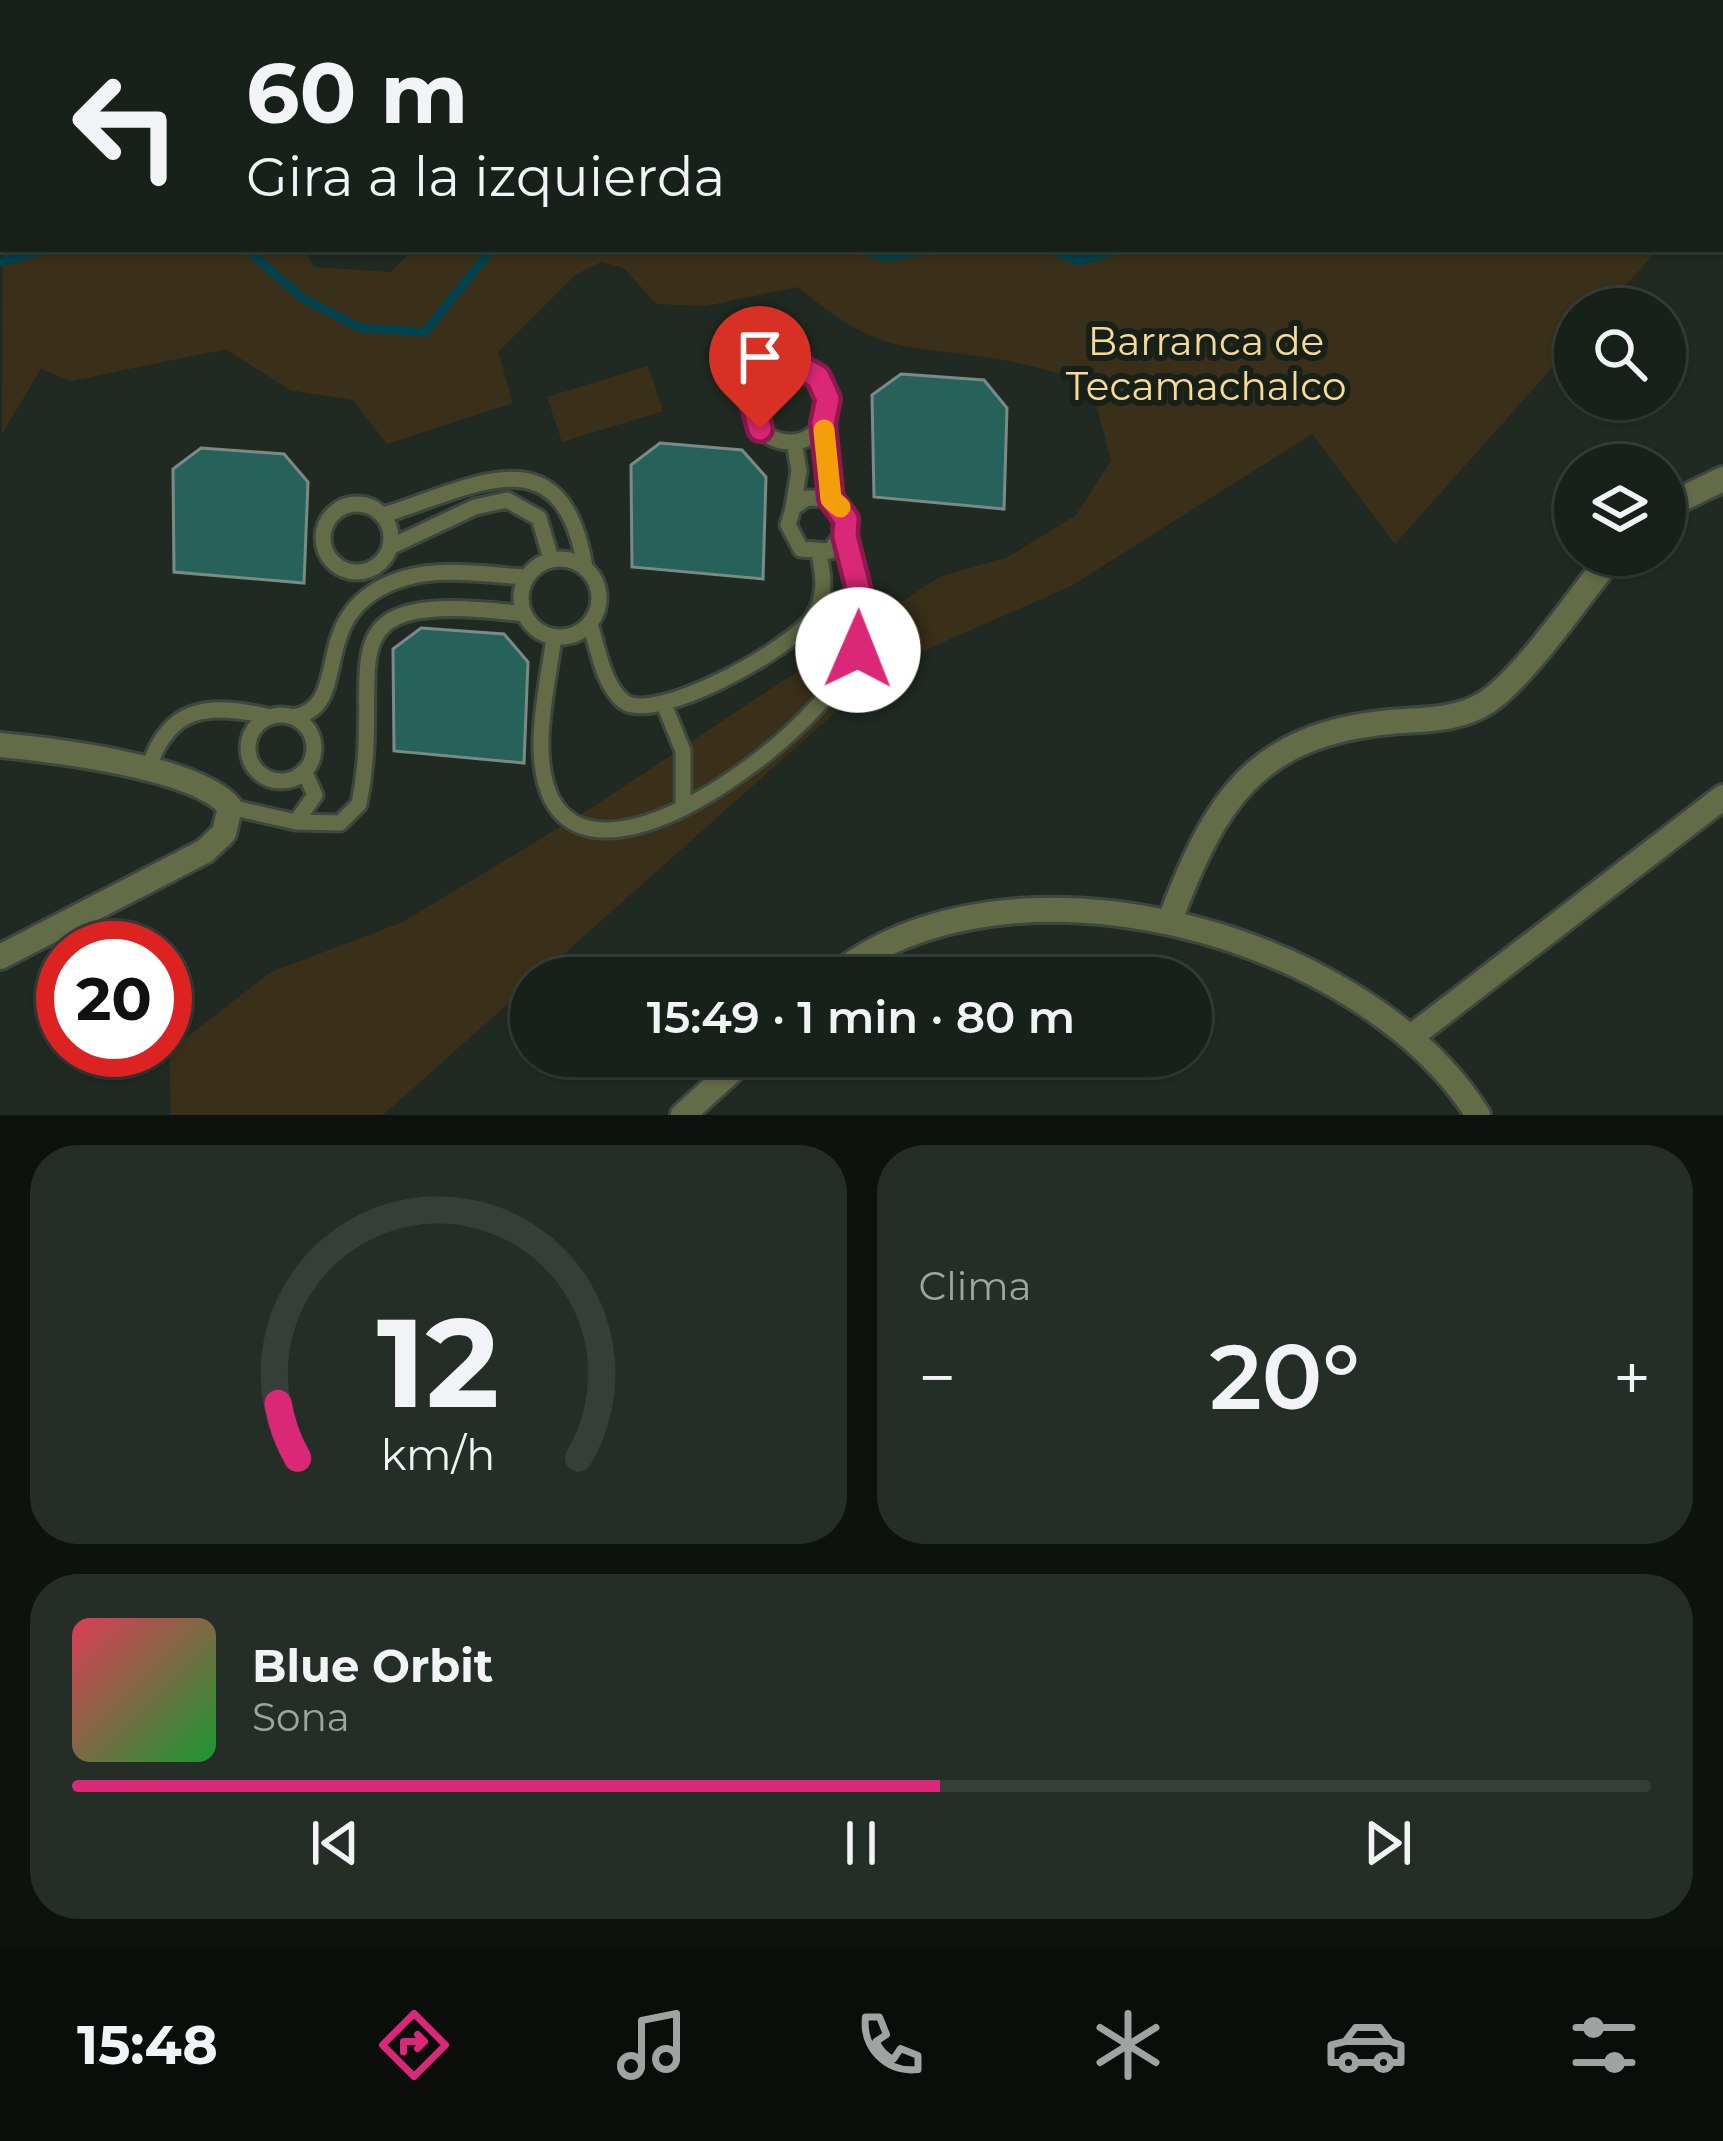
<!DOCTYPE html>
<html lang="es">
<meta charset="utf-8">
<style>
body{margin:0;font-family:Montserrat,sans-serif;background:#252d27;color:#f1f3f6;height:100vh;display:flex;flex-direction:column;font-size:45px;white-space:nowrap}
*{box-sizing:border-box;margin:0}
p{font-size:39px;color:#9fa3a2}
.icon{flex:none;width:66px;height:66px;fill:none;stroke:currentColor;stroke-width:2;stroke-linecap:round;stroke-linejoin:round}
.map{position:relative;height:1115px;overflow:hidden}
.drawer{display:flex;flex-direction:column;gap:30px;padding:30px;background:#0d120e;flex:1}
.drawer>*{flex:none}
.banner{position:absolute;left:0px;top:0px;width:1725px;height:252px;box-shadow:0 3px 9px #0004,0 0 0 3px #363e39;background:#18201a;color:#f1f3f6;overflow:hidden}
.fabs{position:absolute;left:1554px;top:288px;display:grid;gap:24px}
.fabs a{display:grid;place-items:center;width:132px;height:132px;border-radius:50%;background:#18201a;box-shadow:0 3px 9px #0004,0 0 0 3px #363e39;font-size:60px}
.speed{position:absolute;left:36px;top:921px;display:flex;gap:24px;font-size:60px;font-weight:700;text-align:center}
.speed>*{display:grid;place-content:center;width:156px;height:156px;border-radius:50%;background:#18201a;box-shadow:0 3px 9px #0004,0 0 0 3px #363e39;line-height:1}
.speed .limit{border:18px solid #d22;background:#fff;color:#111}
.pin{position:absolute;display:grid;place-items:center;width:102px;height:102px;color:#fff;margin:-123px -51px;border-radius:50% 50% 50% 0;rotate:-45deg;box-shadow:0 0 12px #0007}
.pin .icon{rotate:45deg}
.me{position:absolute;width:132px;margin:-66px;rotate:1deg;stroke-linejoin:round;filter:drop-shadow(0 0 9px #0008)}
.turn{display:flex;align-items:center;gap:42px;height:252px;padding:0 48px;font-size:54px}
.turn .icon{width:156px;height:156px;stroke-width:2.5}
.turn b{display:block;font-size:84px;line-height:102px}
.big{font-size:90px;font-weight:600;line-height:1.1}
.drawer .card{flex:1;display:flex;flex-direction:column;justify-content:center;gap:18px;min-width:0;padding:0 42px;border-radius:48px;background:#252d27}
.drawer .dial{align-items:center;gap:0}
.dial svg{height:312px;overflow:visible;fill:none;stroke:#363e39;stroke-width:7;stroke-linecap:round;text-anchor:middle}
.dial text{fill:#f1f3f6;stroke:none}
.song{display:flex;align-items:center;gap:36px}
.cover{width:144px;height:144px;border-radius:18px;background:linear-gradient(135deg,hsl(350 70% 55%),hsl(130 70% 35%))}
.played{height:12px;border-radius:6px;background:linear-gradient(90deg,#db2777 55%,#363e39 55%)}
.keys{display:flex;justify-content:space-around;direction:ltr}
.heat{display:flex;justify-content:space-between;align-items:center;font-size:66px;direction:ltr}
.drawer .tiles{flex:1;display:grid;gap:30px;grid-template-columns:1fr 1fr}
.card:last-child{grid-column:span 2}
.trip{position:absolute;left:510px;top:957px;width:702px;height:120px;border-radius:60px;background:#18201a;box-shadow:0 3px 9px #0004,0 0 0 3px #363e39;font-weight:600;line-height:120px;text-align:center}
.tab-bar{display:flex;height:192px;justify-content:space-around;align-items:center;background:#0a0d0a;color:#9fa3a2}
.tab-bar .icon{width:84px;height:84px}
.tab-bar .selected{color:#db2777}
.tab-bar b{font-size:54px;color:#f1f3f6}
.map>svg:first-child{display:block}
</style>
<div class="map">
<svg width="1723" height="1115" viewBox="0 0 1723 1115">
<rect width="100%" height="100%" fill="#202a22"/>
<path fill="#3a3019" d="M3,178V249H303L314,267L391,272L413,249H1658L1605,309H1575V342L1395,544L1312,434L1071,586L885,668L383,1115H171L169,1051L271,972L403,922L593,807L939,577L1008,557L1076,515L1111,461L1090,381C1059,374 1029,364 997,359C900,343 879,356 798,287L705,306L656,304L624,268L601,262L575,275L498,352L513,403L387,444L353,400L290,390L226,349L71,381L41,369L2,434Z
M648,366L663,411L562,442L547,397Z"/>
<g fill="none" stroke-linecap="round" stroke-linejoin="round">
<path stroke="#00414e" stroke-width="9" d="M1635,3L1639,0
M246,249L304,299L361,328L425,332L492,249
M858,249L886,257L938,249
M950,249H1044
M1046,249L1080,261L1121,249
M0,262L50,249"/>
</g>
<path fill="#26625a" stroke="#798a87" stroke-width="3" d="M901,374L984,380L1007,408L1004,509L874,497L872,395Z
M660,443L742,450L766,477L763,579L632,567L631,465Z
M201,448L284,454L308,482L304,583L174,572L173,469Z
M421,628L504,634L528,662L524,763L394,751L393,649Z"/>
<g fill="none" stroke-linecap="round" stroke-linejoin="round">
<g stroke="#3d473f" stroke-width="21">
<path id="service" d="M751 403a39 39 0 1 1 78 0a39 39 0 1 1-78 0Z
M823,423L831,499L843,511L847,528L830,551L801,549L788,525L793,508L807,498L831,499
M323 538a34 34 0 1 1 68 0a34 34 0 1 1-68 0Z
M793,508L799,471L794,442
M383,515C473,488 562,429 585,567
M392,546L475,507L507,500L539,518L551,559
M521 598a39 39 0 1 1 78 0a39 39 0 1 1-78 0Z
M590,624C598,649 603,684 623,701C654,726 793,648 813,617C826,597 824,577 819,554
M554,637C548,685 529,755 552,800C608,904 849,711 863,634C869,603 853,566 845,536
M664,704L683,751V808
M248 748a33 33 0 1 1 66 0a33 33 0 1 1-66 0Z
M293,717C358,706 300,609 405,578C443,567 488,575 527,577
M148,771C167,706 208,702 270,717
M230,807L296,822L315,795L304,771
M296,822L340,823L359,804C388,662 308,587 524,614"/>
</g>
<g stroke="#3d473f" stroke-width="30">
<path id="minor" d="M196,0L205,3
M421,3L427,0
M1665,507L1723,479
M0,745C53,750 197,767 230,807L224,833L205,851L0,957
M1170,920C1215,801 1254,735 1390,722C1423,719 1458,721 1487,702C1526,676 1581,593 1613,555
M832,978C1008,836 1363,932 1478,1115
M1411,1037L1723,797
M683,1115L748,1056"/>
</g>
<use href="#service" stroke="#636c47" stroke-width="15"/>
<use href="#minor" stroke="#636c47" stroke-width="24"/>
</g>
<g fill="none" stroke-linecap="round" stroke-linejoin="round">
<g stroke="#8e194d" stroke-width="30">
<path id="route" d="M760,429L751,395L764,374L797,365L818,377L828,399L823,423L831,499L846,519L845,536L862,603L858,650"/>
</g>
<use href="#route" stroke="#db2777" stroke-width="21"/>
<path stroke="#f59e0b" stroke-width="21" d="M824,430L831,499L840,507"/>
</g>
<g text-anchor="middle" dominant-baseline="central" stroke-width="12" stroke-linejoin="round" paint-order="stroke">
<g font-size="39" fill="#f8da95" stroke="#172019">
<text x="1206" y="341">Barranca de<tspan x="1206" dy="45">Tecamachalco</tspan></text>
</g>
</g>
</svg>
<div class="fabs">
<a><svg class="icon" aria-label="search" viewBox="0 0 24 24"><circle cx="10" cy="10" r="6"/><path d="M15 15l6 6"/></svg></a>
<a><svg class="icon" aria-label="layers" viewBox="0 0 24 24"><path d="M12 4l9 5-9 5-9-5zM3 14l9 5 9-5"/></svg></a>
</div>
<div class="speed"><div class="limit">20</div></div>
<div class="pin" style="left:760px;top:429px;background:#d93025"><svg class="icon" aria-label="arrive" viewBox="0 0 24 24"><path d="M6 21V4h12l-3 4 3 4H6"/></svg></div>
<svg class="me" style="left:858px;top:650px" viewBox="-20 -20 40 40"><circle r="19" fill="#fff"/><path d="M0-13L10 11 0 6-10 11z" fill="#db2777"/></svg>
<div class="trip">15:49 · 1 min · 80 m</div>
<div class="banner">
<div class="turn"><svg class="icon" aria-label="left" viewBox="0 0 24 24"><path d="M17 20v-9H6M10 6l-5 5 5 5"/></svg><div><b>60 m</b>Gira a la izquierda</div></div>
</div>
</div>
<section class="drawer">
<div class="tiles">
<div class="card dial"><svg viewBox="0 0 100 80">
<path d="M14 69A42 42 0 1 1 86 69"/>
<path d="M14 69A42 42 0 0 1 9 55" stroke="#db2777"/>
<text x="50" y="56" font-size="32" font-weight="700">12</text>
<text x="50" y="72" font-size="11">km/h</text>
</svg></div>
<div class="card"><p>Clima</p>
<div class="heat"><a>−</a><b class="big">20°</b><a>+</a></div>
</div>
<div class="card">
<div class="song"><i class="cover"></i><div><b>Blue Orbit</b><p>Sona</p></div></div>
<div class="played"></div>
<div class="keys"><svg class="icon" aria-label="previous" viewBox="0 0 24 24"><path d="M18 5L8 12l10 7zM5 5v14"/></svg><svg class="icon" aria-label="pause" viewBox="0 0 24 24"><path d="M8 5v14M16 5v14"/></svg><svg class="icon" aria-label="next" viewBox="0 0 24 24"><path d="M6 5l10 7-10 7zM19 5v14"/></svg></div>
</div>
</div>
</section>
<nav class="tab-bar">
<b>15:48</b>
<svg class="icon selected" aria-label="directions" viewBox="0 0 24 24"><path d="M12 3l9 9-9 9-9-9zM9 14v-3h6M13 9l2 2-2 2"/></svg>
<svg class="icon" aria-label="music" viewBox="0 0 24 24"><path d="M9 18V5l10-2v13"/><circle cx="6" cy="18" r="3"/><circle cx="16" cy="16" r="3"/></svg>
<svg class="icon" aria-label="phone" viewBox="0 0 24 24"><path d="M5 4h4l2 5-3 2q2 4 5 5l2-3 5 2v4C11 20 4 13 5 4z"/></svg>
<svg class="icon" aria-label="climate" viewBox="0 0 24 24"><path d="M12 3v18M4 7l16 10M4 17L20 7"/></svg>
<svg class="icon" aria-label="car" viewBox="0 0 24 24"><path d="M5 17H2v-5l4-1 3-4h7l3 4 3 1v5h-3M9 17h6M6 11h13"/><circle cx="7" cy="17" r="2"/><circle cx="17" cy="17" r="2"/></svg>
<svg class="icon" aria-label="filters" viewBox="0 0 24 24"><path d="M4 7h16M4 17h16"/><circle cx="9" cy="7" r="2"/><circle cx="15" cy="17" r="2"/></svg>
</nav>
